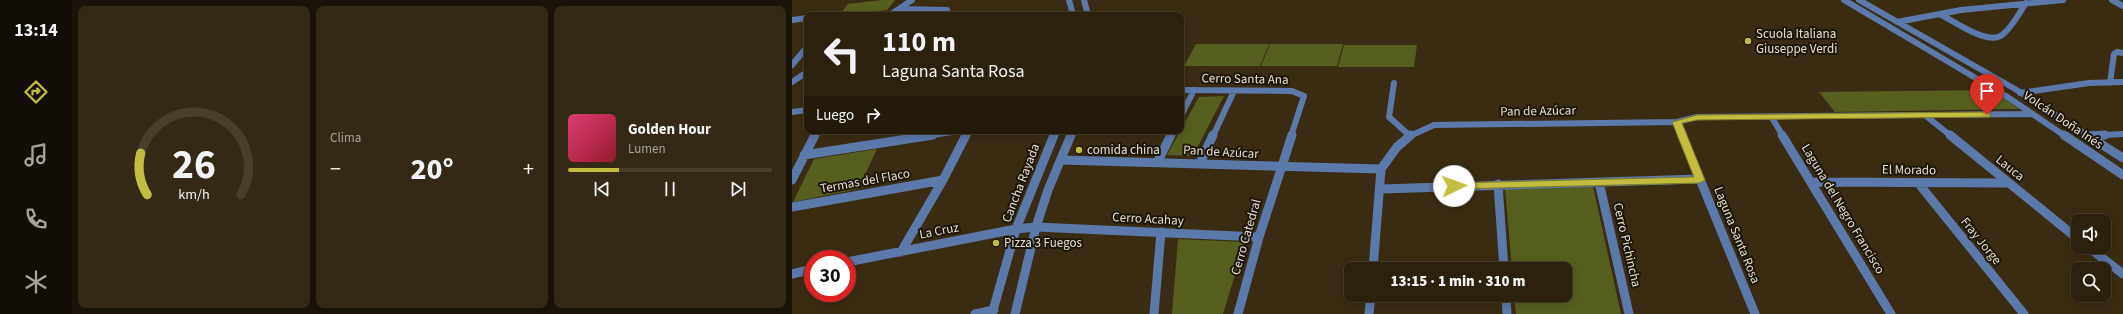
<!DOCTYPE html>
<html lang="es">
<meta charset="utf-8">
<style>
body{margin:0;font-family:"Source Sans 3",sans-serif;background:#342917;color:#f1f3f6;height:100vh;display:flex;flex-direction:column;font-size:15px;white-space:nowrap}
*{box-sizing:border-box;margin:0}
p{font-size:13px;color:#a6a39e}
.icon{flex:none;width:22px;height:22px;fill:none;stroke:currentColor;stroke-width:2;stroke-linecap:round;stroke-linejoin:round}
.map{position:relative;flex:1;overflow:hidden}
.details{display:flex;flex-direction:column;gap:6px;padding:6px;background:#181208;width:720px}
.details>*{flex:none}
.guide{position:absolute;left:12px;top:12px;width:380px;height:122px;border-radius:8px;box-shadow:0 2px 10px #0003,0 0 0 1px #483e2e;background:#2c210e;color:#f1f3f6;overflow:hidden}
.tools{position:absolute;left:1279px;top:214px;display:grid;gap:8px}
.tools a{display:grid;place-items:center;width:40px;height:40px;border-radius:8px;background:#2c210e;box-shadow:0 2px 10px #0003,0 0 0 1px #483e2e;font-size:20px}
.speed{position:absolute;left:12px;top:250px;display:flex;gap:8px;font-size:20px;font-weight:700;text-align:center}
.speed>*{display:grid;place-content:center;width:52px;height:52px;border-radius:50%;background:#2c210e;box-shadow:0 2px 10px #0003,0 0 0 1px #483e2e;line-height:1}
.speed .limit{border:6px solid #d22;background:#fff;color:#111}
.pin{position:absolute;display:grid;place-items:center;width:34px;height:34px;color:#fff;margin:-41px -17px;border-radius:50% 50% 50% 0;rotate:-45deg;box-shadow:0 0 4px #0007}
.pin .icon{rotate:45deg}
.me{position:absolute;width:44px;margin:-22px;rotate:87deg;stroke-linejoin:round;filter:drop-shadow(0 0 3px #0008)}
.turn{display:flex;align-items:center;gap:14px;height:84px;padding:0 12px;font-size:18px}
.turn .icon{width:52px;height:52px;stroke-width:2.5}
.turn b{display:block;font-size:28px;line-height:34px}
.then{display:flex;align-items:center;height:38px;padding:0 12px;background:#0003;gap:8px;font-size:15px}
.big{font-size:30px;font-weight:800;line-height:1.1}
.details .card{flex:1;display:flex;flex-direction:column;justify-content:center;gap:6px;min-width:0;padding:0 14px;border-radius:8px;background:#342917}
.details .dial{align-items:center;gap:0}
.dial svg{height:104px;overflow:visible;fill:none;stroke:#483e2e;stroke-width:7;stroke-linecap:round;text-anchor:middle}
.dial text{fill:#f1f3f6;stroke:none}
.song{display:flex;align-items:center;gap:12px}
.cover{width:48px;height:48px;border-radius:6px;background:linear-gradient(135deg,hsl(340 70% 55%),hsl(350 70% 35%))}
.played{height:4px;border-radius:2px;background:linear-gradient(90deg,#c2bd3f 25%,#483e2e 25%)}
.keys{display:flex;justify-content:space-around;direction:ltr}
.heat{display:flex;justify-content:space-between;align-items:center;font-size:22px;direction:ltr}
.details .tiles{flex:1;display:grid;gap:6px;grid-template-columns:repeat(3,1fr)}
.trip{position:absolute;left:552px;top:262px;width:228px;height:40px;border-radius:8px;background:#2c210e;box-shadow:0 2px 10px #0003,0 0 0 1px #483e2e;font-weight:800;line-height:40px;text-align:center}
main{display:flex;flex:1;min-height:0}
.menu{display:flex;flex-direction:column;width:72px;justify-content:space-around;align-items:center;background:#120d06;color:#a6a39e}
.menu .icon{width:28px;height:28px}
.menu .on{color:#c2bd3f}
.menu b{font-size:18px;color:#f1f3f6}
.map>svg:first-child{display:block}
</style>
<main>
<nav class="menu">
<b>13:14</b>
<svg class="icon on" aria-label="directions" viewBox="0 0 24 24"><path d="M12 3l9 9-9 9-9-9zM9 14v-3h6M13 9l2 2-2 2"/></svg>
<svg class="icon" aria-label="music" viewBox="0 0 24 24"><path d="M9 18V5l10-2v13"/><circle cx="6" cy="18" r="3"/><circle cx="16" cy="16" r="3"/></svg>
<svg class="icon" aria-label="phone" viewBox="0 0 24 24"><path d="M5 4h4l2 5-3 2q2 4 5 5l2-3 5 2v4C11 20 4 13 5 4z"/></svg>
<svg class="icon" aria-label="climate" viewBox="0 0 24 24"><path d="M12 3v18M4 7l16 10M4 17L20 7"/></svg>
</nav>
<section class="details">
<div class="tiles">
<div class="card dial"><svg viewBox="0 0 100 80">
<path d="M14 69A42 42 0 1 1 86 69"/>
<path d="M14 69A42 42 0 0 1 9 37" stroke="#c2bd3f"/>
<text x="50" y="56" font-size="32" font-weight="700">26</text>
<text x="50" y="72" font-size="11">km/h</text>
</svg></div>
<div class="card"><p>Clima</p>
<div class="heat"><a>−</a><b class="big">20°</b><a>+</a></div>
</div>
<div class="card">
<div class="song"><i class="cover"></i><div><b>Golden Hour</b><p>Lumen</p></div></div>
<div class="played"></div>
<div class="keys"><svg class="icon" aria-label="previous" viewBox="0 0 24 24"><path d="M18 5L8 12l10 7zM5 5v14"/></svg><svg class="icon" aria-label="pause" viewBox="0 0 24 24"><path d="M8 5v14M16 5v14"/></svg><svg class="icon" aria-label="next" viewBox="0 0 24 24"><path d="M6 5l10 7-10 7zM19 5v14"/></svg></div>
</div>
</div>
</section>
<div class="map">
<svg width="1331" height="314" viewBox="0 0 1331 314">
<rect width="100%" height="100%" fill="#3a2c13"/>
<path fill="#565f1d" d="M90,0H103L95,10L47,15L56,4Z
M404,44H477L468,66H392Z
M478,44H551L545,66H469Z
M552,45H625L622,67H546Z
M1200,90L1227,109L1043,112L1027,92Z
M432,96L401,156L375,155L407,97Z
M85,149L66,189L1,202L22,159Z
M801,186L829,314H724L722,295H773V269H720L713,188Z
M386,239L453,242L431,314H380Z"/>
<g fill="none" stroke-linecap="round" stroke-linejoin="round">
<path stroke="#5c79aa" stroke-width="6" d="M1052,0L1214,96L1273,136
M1067,0L1223,89L1297,136
M1320,0L1331,6
M107,9L155,10
M1148,14C1161,21 1197,46 1210,35C1220,28 1227,13 1234,3
M89,15L100,14
M98,15L120,0
M0,20L15,18
M1105,22L1169,10L1271,0
M0,65L15,47
M0,82L15,72
M602,83L597,117L617,135
M1318,83L1322,54L1325,52L1331,53
M389,90L500,91L512,96L499,136
M1228,93L1297,83L1331,82
M0,112L15,110
M389,116L402,90
M1134,116L1159,136
M980,118L991,136
M885,122L891,136
M22,136L25,131
M134,136L167,131
M173,136L176,131
M378,136L381,131
M421,136L442,91
M618,136L642,125L885,122L905,117L1241,114
M1296,136L1331,134"/>
<path stroke="#5c79aa" stroke-width="9" d="M890,135L963,314
M990,135L1099,314
M1158,135L1286,239
M1272,135L1331,175
M1295,135L1331,158
M1296,136L1313,135
M12,155L141,135
M269,160L589,169
M366,161L379,135
M408,163L421,135
M589,169L605,147L619,135
M0,180L23,135
M807,182L837,314
M1019,182L1215,183
M706,184L712,269
M1127,184L1232,314
M589,189L908,179
M0,207L151,180
M1296,247L1331,274
M109,252L151,180L174,135
M55,262L224,229L244,227L467,237
M581,269L589,169
M0,274L21,269
M714,295L715,314
M183,314L202,310
M362,314L369,232
M446,314L467,237L500,135
M577,314L579,295"/>
<path stroke="#5c79aa" stroke-width="6" d="M277,0L281,15
M292,0L296,15
M262,136L264,131
M279,136L281,131"/>
<path stroke="#5c79aa" stroke-width="9" d="M200,314L224,229L262,135
M223,314L244,227L256,190L279,135"/>
</g>
<path fill="#c2bd3f" stroke="#7e7b29" d="M1195,112L1198,113V117L905,120L890,123L913,180L908,183L662,189L657,186L662,183L902,177L880,122L905,115Z"/>
<g fill="#c2bd3f" stroke="#1c160b" stroke-width="1.5">
<circle cx="956" cy="41" r="4"/>
<circle cx="287" cy="150" r="4"/>
<circle cx="204" cy="243" r="4"/>
</g>
<g text-anchor="middle" dominant-baseline="central" stroke-width="4" stroke-linejoin="round" paint-order="stroke">
<g font-size="13" fill="#e5dccd" stroke="#1c160b" text-anchor="start">
<text x="964" y="34">Scuola Italiana<tspan x="964" dy="15">Giuseppe Verdi</tspan></text>
<text x="295" y="150">comida china</text>
<text x="212" y="243">Pizza 3 Fuegos</text>
</g>
<g font-size="13" fill="#e5dccd" stroke="#1c160b">
<text transform="translate(453 79) rotate(1)">Cerro Santa Ana</text>
<text transform="translate(746 111) rotate(-1)">Pan de Azúcar</text>
<text transform="translate(1271 120) rotate(34)">Volcán Doña Inés</text>
<text transform="translate(429 152) rotate(3)">Pan de Azúcar</text>
<text transform="translate(1218 168) rotate(39)">Lauca</text>
<text transform="translate(1117 170) rotate(1)">El Morado</text>
<text transform="translate(73 181) rotate(-10)">Termas del Flaco</text>
<text transform="translate(229 183) rotate(-69)">Cancha Rayada</text>
<text transform="translate(1051 209) rotate(59)">Laguna del Negro Francisco</text>
<text transform="translate(356 219) rotate(3)">Cerro Acahay</text>
<text transform="translate(147 231) rotate(-11)">La Cruz</text>
<text transform="translate(945 235) rotate(68)">Laguna Santa Rosa</text>
<text transform="translate(454 237) rotate(-74)">Cerro Catedral</text>
<text transform="translate(1189 241) rotate(51)">Fray Jorge</text>
<text transform="translate(835 245) rotate(77)">Cerro Pichincha</text>
</g>
</g>
</svg>
<div class="tools">
<a><svg class="icon" aria-label="sound" viewBox="0 0 24 24"><path d="M4 9h4l5-4v14l-5-4H4zM17 9q2 3 0 6"/></svg></a>
<a><svg class="icon" aria-label="search" viewBox="0 0 24 24"><circle cx="10" cy="10" r="6"/><path d="M15 15l6 6"/></svg></a>
</div>
<div class="speed"><div class="limit">30</div></div>
<div class="pin" style="left:1195px;top:115px;background:#d93025"><svg class="icon" aria-label="arrive" viewBox="0 0 24 24"><path d="M6 21V4h12l-3 4 3 4H6"/></svg></div>
<svg class="me" style="left:662px;top:186px" viewBox="-20 -20 40 40"><circle r="19" fill="#fff"/><path d="M0-13L10 11 0 6-10 11z" fill="#c2bd3f"/></svg>
<div class="trip">13:15 · 1 min · 310 m</div>
<div class="guide">
<div class="turn"><svg class="icon" aria-label="left" viewBox="0 0 24 24"><path d="M17 20v-9H6M10 6l-5 5 5 5"/></svg><div><b>110 m</b>Laguna Santa Rosa</div></div>
<div class="then">Luego<svg class="icon" aria-label="right" viewBox="0 0 24 24"><path d="M7 20v-9h11M14 6l5 5-5 5"/></svg></div>
</div>
</div>
</main>
